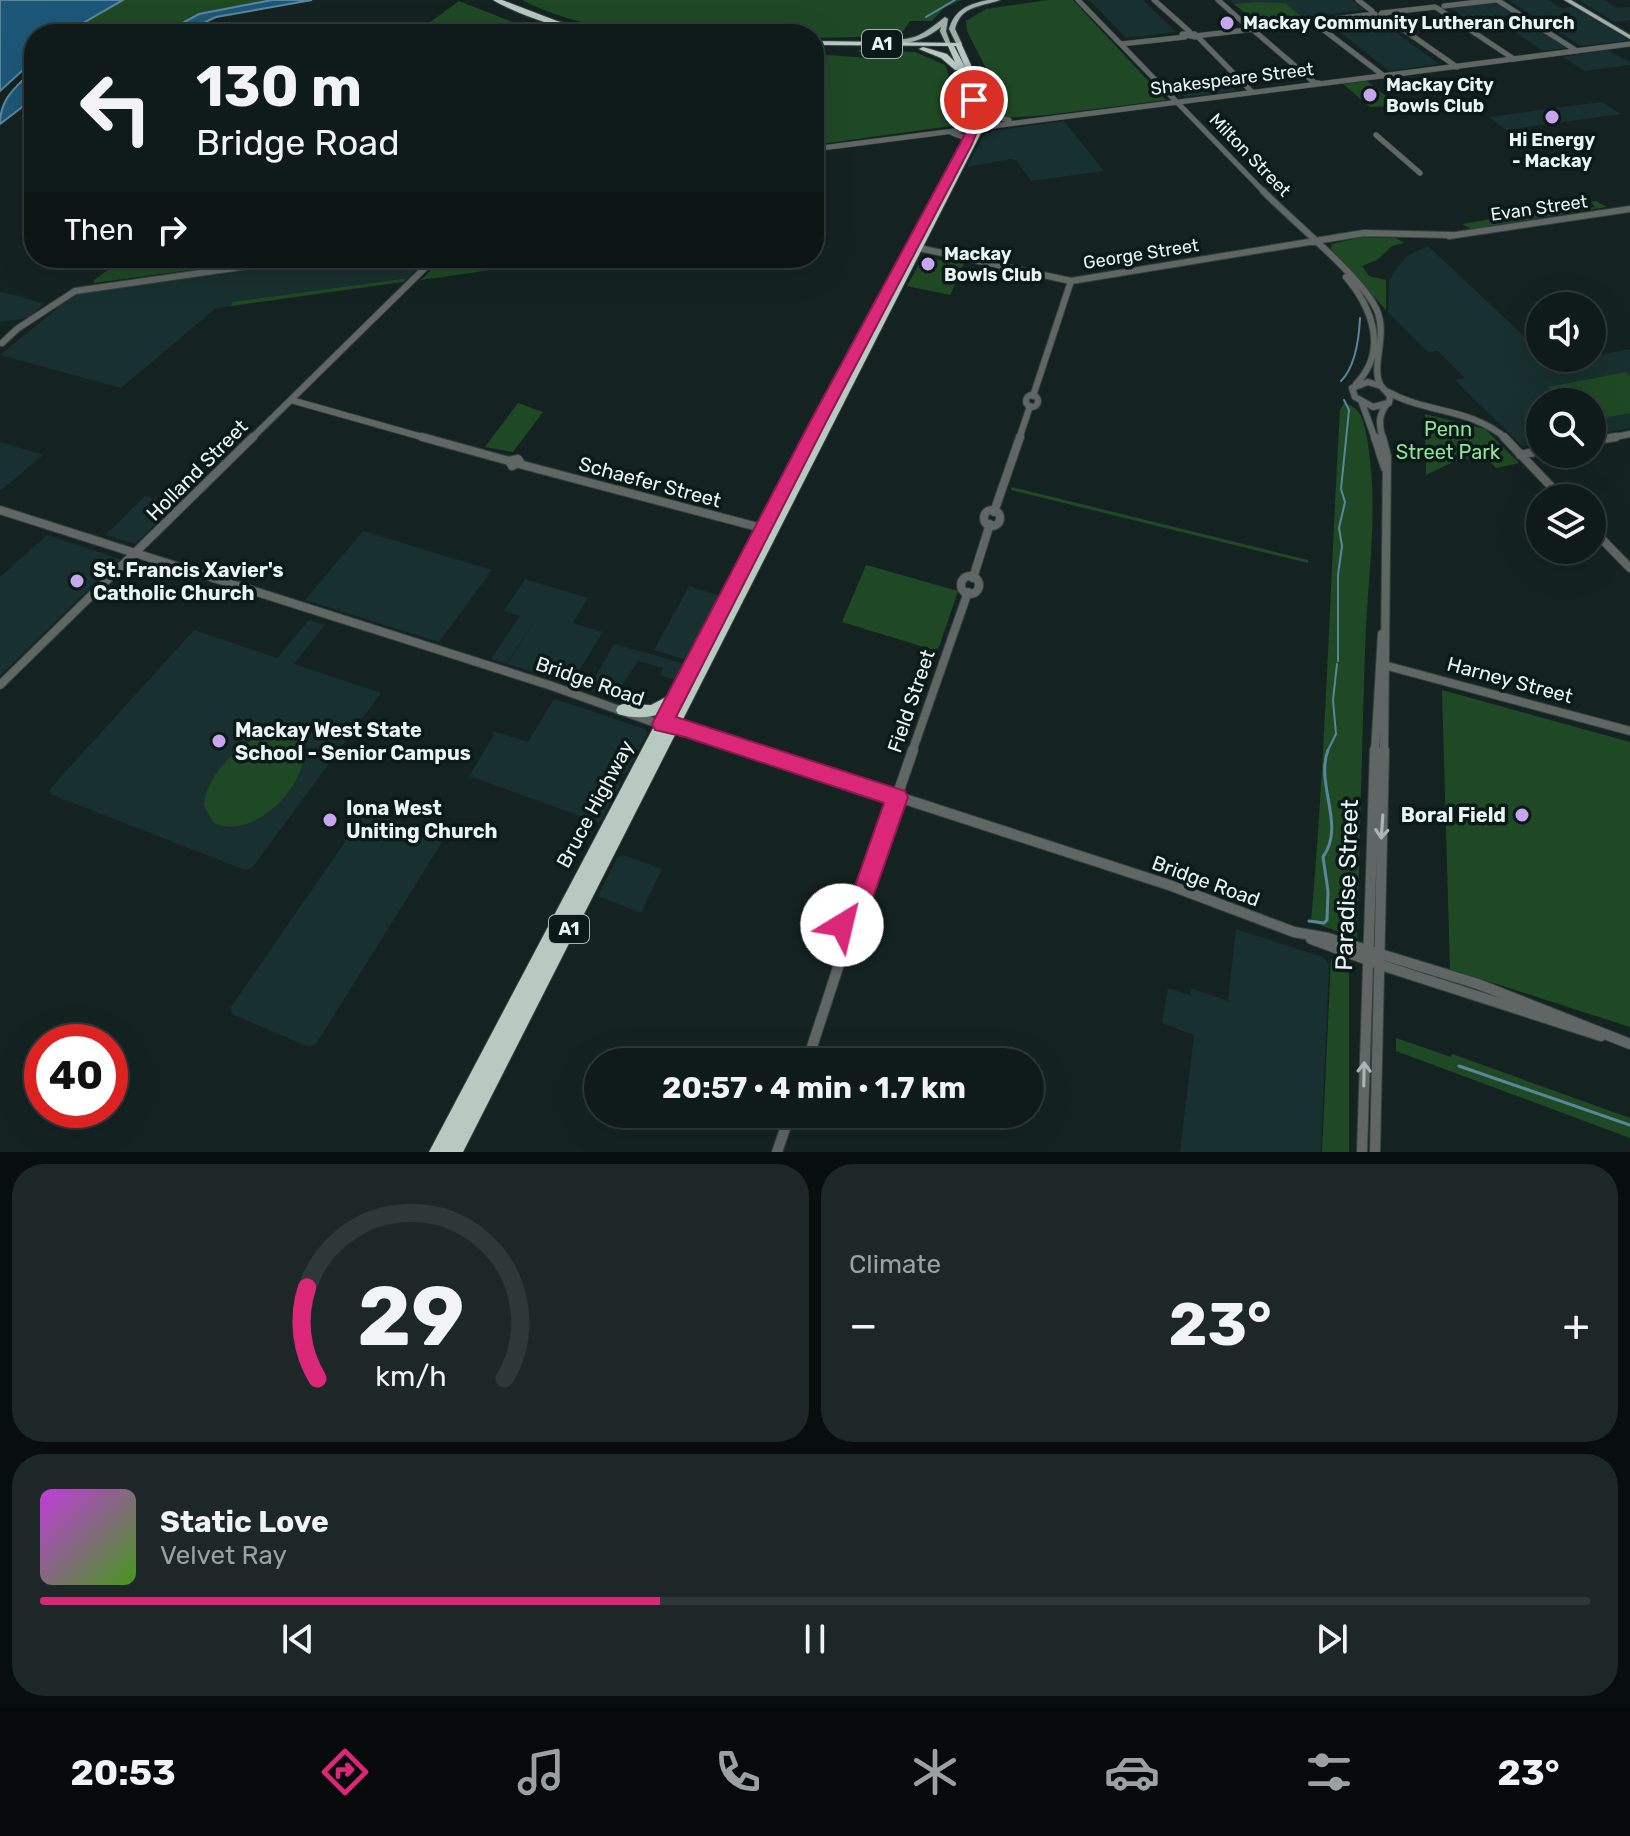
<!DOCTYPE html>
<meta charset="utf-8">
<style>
body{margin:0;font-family:Rubik,sans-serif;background:#1d2727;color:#f1f3f6;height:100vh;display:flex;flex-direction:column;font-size:30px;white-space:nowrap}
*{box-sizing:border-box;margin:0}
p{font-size:26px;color:#9ba1a2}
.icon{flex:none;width:44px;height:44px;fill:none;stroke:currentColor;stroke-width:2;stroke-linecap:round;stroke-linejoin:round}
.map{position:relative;height:1152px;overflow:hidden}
.sheet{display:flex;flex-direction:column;gap:12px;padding:12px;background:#080e0e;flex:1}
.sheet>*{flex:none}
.banner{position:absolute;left:24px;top:24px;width:800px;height:244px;border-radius:32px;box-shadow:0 8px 32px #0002,0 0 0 2px #2f3839;background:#0f1a1a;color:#f1f3f6;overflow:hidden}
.buttons{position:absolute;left:1526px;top:292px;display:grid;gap:16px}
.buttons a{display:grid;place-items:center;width:80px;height:80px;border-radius:50%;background:#0f1a1a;box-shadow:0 8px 32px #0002,0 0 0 2px #2f3839;font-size:40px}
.speed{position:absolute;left:24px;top:1024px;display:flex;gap:16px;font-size:40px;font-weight:700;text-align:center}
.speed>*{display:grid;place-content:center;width:104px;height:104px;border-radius:50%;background:#0f1a1a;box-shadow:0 8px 32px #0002,0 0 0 2px #2f3839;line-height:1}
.speed .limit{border:12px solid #d22;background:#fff;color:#111}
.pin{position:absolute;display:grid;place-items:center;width:68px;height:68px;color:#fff;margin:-34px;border:4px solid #fff;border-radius:50%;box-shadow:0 2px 8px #0007}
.me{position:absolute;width:88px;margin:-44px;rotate:36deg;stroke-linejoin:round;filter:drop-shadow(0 0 6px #0008)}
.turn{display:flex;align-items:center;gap:28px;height:168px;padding:0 40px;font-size:36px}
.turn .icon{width:104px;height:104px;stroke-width:2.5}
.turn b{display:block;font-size:56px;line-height:68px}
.then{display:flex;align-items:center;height:76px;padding:0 40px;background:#0003;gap:16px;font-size:30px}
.big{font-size:60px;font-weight:700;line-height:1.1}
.sheet .tile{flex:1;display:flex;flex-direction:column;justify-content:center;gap:12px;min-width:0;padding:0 28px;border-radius:32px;background:#1d2727}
.sheet .dial{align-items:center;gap:0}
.dial svg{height:208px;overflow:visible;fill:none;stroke:#2f3839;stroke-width:7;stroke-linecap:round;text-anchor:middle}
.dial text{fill:#f1f3f6;stroke:none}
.song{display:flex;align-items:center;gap:24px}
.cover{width:96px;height:96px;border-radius:12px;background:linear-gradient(135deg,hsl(290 70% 55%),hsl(100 70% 35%))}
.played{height:8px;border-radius:4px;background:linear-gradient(90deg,#db2777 40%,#2f3839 40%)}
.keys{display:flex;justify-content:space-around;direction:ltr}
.heat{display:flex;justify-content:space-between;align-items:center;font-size:44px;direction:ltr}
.sheet .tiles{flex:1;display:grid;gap:12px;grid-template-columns:1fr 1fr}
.tile:last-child{grid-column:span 2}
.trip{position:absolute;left:584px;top:1048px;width:460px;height:80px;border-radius:40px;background:#0f1a1a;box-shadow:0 8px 32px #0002,0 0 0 2px #2f3839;font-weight:700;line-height:80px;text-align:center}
.dock{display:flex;height:128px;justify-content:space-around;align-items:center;background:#060a0a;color:#9ba1a2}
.dock .icon{width:56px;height:56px}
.dock .selected{color:#db2777}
.dock b{font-size:36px;color:#f1f3f6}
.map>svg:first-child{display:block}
</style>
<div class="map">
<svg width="1630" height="1152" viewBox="0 0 1630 1152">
<rect width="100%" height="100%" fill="#142322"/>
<path fill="#18302f" d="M1089,0H1143L1176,32L1126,38Z
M1229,0H1352L1365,10L1257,23Z
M1508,0H1548L1562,8L1573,7L1629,40L1581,46Z
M1578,0H1604L1618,8L1630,7V20L1615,22Z
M1495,2L1514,15L1469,21L1450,8Z
M1374,16L1439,64L1389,71L1327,22Z
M1525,21L1566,48L1543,51L1502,24Z
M1607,50L1630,62V65L1585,71L1563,57Z
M1228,80L1237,91L1185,97L1174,86Z
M1602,102L1621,114L1506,130L1489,117Z
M1064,121L1104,171L1031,181L1017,161L1011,159L967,167L983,137L992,131Z
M1428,246L1540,351V358H1548L1553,363L1630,349V428L1592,435V402H1540V445L1522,446L1455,380L1465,378L1438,351L1428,352L1388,312L1389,281L1398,266L1407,256Z
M340,258H428L408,278L233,302L231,306L215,309L121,388L0,355L75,294Z
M0,292L18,296L44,304L28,318L0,322Z
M0,442L43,455L0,491Z
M145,496L174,505L135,544L105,535Z
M363,531L492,570L439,642L305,600Z
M47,535L120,559L0,676V577Z
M525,579L588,598L573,623L603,632L571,684L507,664L535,620L506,664L491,659L520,616L504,611Z
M689,586L720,596L687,660L654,650Z
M309,620L325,625L294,664L381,693L252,868L245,870L50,794V789L194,630L277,658Z
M614,644L647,653L684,664L676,680L660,675L663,668L638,661L614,698L588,690Z
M554,699L645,729L647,733L627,772L619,777L621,783L600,823L469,776L494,735L493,731L528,742Z
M367,810L444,839L316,1044L309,1047L232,1014L231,1007Z
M623,855L662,869L641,913L598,896L617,858Z
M1236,929L1323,957L1329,964L1321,1152H1180L1194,1035L1162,1023L1168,988L1190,995L1191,988L1228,1001Z"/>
<path fill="#1f4925" d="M123,0H272L199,14L166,32L64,34Z
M522,0H961L944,8L932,21H910L900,36L814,38V34C718,34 610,45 522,0Z
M1048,0H1073L1166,100L1047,115L1005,118L995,112L1001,98L967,31L966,21L986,9Z
M459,1L543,34H414Z
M1258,2L1285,3L1302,17L1257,23L1234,4Z
M857,50L915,52L945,65C954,85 948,101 958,119L951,126L814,145V54L869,58Z
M1367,81L1398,106L1370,107L1343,84Z
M1596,201L1607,207L1471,229L1462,224L1556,208L1562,212L1595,207L1591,202Z
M1362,237L1396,238L1404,243L1392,246L1377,260L1362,266L1369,276L1386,280V310L1331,249L1332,244Z
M923,257L964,264L950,295L907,286Z
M124,258H279L94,283V280Z
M488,258H576L421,280L436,265Z
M408,278L403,282L231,306L232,302Z
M1626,372L1630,376V413L1592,420V402H1564L1548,387Z
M518,403L543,412L513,452L485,447Z
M1344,403C1358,407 1362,415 1365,429C1381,501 1367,577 1365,649C1362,745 1360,841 1357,938L1311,922C1326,752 1330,581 1340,410Z
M1425,414L1485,429L1519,463L1496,468L1484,456L1453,462L1426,475Z
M1012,487L1308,560V563L1011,490Z
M866,565L958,591L939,647L934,650L842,622Z
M1442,690L1630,742V1027L1450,969Z
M274,732C345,733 270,848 214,823L204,806C205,775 244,737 274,732Z
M1331,959L1349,964V1152H1322Z
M1396,1038L1451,1057L1452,1054L1630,1118V1138L1396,1051Z"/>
<path fill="#1d5778" stroke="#5a869d" stroke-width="2" d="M0,0H123L64,34H34V60L0,91Z
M272,0H312L216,17L180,34H148L166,32L199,14Z
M34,69V98L0,124C0,98 16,87 34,69Z"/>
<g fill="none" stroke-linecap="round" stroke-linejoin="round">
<path stroke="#5a869d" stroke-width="2" d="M926,17L955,0
M1341,381C1356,366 1359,339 1360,318
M1338,661V575L1342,546L1339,528L1345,502L1341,489L1349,410L1344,400
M1327,752L1336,734L1333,700L1337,664"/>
<path stroke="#5a869d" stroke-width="3" d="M1309,921L1324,923L1327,920L1328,891L1323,857C1346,825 1315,785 1328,750
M1459,1066L1630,1125"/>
<g stroke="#32403f" stroke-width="6">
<path id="minor-far3" d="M1078,0L1265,193
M1154,0L1189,31
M1218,0L1246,25
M1358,0L1372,11
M1497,0L1577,51
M1444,6L1495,0
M1437,8L1514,59
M1382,13L1435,7
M1381,14L1457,67
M1312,21L1384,76
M1258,28L1375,14
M1252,29L1315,83H1319
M1195,36L1255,29L1258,27L1246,25L1250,29
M1195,37L1182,34H1195L1251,91
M1121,44L1185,37
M982,98L992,116L1009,120
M952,133L963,137L966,144
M1376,135L1420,173
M814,149L1630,44"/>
</g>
<g stroke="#32403f" stroke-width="8">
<path id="minor-far2" d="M1263,191C1291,220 1367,281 1378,313C1387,339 1370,367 1381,386
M1449,236L1630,209
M919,248L1071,281L1364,233L1451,235
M1346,277C1373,309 1388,351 1356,384
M2,343L17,329L75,291L305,258
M1368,382L1381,386L1390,396L1389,403L1373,407L1355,397L1352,388Z
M1388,392C1428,414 1469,407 1507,439
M1026 401a6 6 0 1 1 12 0a6 6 0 1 1-12 0Z
M1033,396L1071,281
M291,400L429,439
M1362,403L1375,439
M251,439L435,258
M1019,439L1030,406
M1383,439C1379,425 1378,417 1386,405
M1605,439L1630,434"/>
</g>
<g stroke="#32403f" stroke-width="10">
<path id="minor-far1" d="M422,437L509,461
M1375,437L1385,468
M1382,437L1387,456L1384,752
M1504,437L1562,498
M1592,441L1616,437
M1520,455L1540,451
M518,459L520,462L512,466L509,461Z
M519,464L769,530
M0,510L549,685L653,722L685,728L760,752
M984 518a8 8 0 1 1 16 0a8 8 0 1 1-16 0Z
M994,512L1020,437
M1592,529L1630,568
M961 585a9 9 0 1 1 18 0a9 9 0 1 1-18 0Z
M973,578L990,524
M1380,664L1630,731
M0,685L253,437
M912,752L968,592
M1375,752L1382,634"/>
</g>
<g stroke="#32403f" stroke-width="12">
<path id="minor" d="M754,750L1169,885L1294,932L1328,938L1478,984L1630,1044
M857,912L913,750
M842 924a12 12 0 1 1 24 0a12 12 0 1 1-24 0Z
M1311,939L1381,965L1601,1036
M807,1062L849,934
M777,1152L790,1114
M1362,1152L1375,750
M1375,1152L1384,750"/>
</g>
<g stroke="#32403f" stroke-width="2">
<path id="major" d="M988,0H1000C981,7 961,5 955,29L962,44L957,45L949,29C955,9 969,4 988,0Z
M1564,0H1571L1630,35V39Z
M945,17L948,19L946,31L951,45L946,44L940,31L941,27C926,40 903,47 884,42L887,40C917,40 922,35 945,17Z"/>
</g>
<g stroke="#32403f" stroke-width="2">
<path id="highway" d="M493,0H502L557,21L605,34C573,34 520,16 493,0Z
M814,41L961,43L986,98L985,125L463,1152H429L661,713C649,719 631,718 618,714L616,710L618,706L623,704L651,705L670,695L853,349L858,346L862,347L969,140L965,138C973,113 970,93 959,70H955L941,58L919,49L923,47L947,54L955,62L948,46L814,45ZM954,46H956L966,69Z"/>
</g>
<use href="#minor-far3" stroke="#5f6663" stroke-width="5"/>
<use href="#minor-far2" stroke="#5f6663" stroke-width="6"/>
<use href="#minor-far1" stroke="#5f6663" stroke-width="8"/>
<use href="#minor" stroke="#5f6663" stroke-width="10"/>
<use href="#major" fill="#9faca7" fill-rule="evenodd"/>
<use href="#highway" fill="#b8c9c2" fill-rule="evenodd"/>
</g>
<defs><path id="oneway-shaft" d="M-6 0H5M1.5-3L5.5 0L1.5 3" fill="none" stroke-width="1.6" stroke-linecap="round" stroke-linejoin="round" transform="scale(2)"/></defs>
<g stroke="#abb4b2">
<use href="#oneway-shaft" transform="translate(1382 827) rotate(94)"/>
<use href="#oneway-shaft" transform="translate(1364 1074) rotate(-89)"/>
</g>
<path fill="#db2777" stroke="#8e194d" stroke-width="2" d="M970,98L980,100L978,129L972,144L826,422L676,717L905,791L908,797L865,920L854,924L850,933L842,936L834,933L830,925L837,907L849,903L884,803L685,737L655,730L652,724L810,422L960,144L967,129Z"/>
<g fill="#c9a5ee" stroke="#0b1a19" stroke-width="3">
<circle cx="1227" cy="23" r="8"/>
<circle cx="1370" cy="95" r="8"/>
<circle cx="1552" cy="117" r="8"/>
<circle cx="928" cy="264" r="8"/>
<circle cx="77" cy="581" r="8"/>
<circle cx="219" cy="741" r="8"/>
<circle cx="1522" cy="815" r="8"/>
<circle cx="330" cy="820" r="8"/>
</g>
<g text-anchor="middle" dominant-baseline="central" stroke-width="7" stroke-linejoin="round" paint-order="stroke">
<g font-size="18" font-weight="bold" fill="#eaf4f3" stroke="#0b1a19" text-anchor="start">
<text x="1243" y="23">Mackay Community Lutheran Church</text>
<text x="1386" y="85">Mackay City<tspan x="1386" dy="21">Bowls Club</tspan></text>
<text x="1552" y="140" text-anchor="middle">Hi Energy<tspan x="1552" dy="21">- Mackay</tspan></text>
<text x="944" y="254">Mackay<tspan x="944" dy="21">Bowls Club</tspan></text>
</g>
<g fill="#0b1a19" stroke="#a7b3b2" stroke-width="2">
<rect x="862" y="30" width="40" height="28" rx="6"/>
<rect x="549" y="915" width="40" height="28" rx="6"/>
</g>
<g font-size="18" font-weight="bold" fill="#eaf4f3">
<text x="882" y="44">A1</text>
<text x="569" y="929">A1</text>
</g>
<g font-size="18" fill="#eaf4f3" stroke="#0b1a19">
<text transform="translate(1232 79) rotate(-7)">Shakespeare Street</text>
<text transform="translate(1250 155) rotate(46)">Milton Street</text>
<text transform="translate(1539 208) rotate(-8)">Evan Street</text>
<text transform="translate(1141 254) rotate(-9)">George Street</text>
</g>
<g font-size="20" fill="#90e399" stroke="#0b1a19">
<text x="1448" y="429">Penn<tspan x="1448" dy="23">Street Park</tspan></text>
</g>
<g font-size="20" fill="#eaf4f3" stroke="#0b1a19">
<text transform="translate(197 470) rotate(-45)">Holland Street</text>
<text transform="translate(650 482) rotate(15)">Schaefer Street</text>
<text transform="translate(1510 680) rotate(15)">Harney Street</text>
<text transform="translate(590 681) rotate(19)">Bridge Road</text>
<text transform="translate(911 701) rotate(-71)">Field Street</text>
<text transform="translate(595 804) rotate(-62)">Bruce Highway</text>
<text transform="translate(1206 881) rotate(20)">Bridge Road</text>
</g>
<g font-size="20" font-weight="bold" fill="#eaf4f3" stroke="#0b1a19" text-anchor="start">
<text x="93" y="570">St. Francis Xavier's<tspan x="93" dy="23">Catholic Church</tspan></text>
<text x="235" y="730">Mackay West State<tspan x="235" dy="23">School - Senior Campus</tspan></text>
<text x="346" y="808">Iona West<tspan x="346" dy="23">Uniting Church</tspan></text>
<text x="1506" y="815" text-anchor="end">Boral Field</text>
</g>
<g font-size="24" fill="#eaf4f3" stroke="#0b1a19">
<text transform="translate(1347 885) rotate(-88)">Paradise Street</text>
</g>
</g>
</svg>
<div class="buttons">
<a><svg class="icon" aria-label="sound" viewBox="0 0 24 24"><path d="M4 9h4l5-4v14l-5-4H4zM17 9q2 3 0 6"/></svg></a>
<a><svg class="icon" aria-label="search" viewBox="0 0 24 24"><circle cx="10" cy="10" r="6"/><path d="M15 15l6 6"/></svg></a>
<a><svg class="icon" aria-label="layers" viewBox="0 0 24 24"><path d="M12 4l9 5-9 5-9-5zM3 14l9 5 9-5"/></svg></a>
</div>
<div class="speed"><div class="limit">40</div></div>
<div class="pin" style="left:974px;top:100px;background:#d93025"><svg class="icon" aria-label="arrive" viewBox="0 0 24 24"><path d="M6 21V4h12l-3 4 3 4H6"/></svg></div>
<svg class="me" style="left:842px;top:925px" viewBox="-20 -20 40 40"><circle r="19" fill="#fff"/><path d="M0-13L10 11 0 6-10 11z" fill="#db2777"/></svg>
<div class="trip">20:57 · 4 min · 1.7 km</div>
<div class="banner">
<div class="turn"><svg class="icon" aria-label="left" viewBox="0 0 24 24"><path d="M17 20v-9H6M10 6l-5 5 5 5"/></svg><div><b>130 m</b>Bridge Road</div></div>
<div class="then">Then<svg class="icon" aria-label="right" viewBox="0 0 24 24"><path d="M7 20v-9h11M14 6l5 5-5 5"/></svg></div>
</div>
</div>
<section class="sheet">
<div class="tiles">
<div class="tile dial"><svg viewBox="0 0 100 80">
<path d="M14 69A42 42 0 1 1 86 69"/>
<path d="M14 69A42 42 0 0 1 10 34" stroke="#db2777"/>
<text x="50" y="56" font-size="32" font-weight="700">29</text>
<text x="50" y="72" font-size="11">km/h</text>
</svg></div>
<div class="tile"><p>Climate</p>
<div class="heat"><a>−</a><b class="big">23°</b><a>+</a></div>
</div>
<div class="tile">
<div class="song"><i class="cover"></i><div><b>Static Love</b><p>Velvet Ray</p></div></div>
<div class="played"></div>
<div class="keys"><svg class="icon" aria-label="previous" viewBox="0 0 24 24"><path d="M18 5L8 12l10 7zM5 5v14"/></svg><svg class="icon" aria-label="pause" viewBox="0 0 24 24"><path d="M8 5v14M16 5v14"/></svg><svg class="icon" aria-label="next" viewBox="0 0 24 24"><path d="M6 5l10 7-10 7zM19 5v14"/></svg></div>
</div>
</div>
</section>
<nav class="dock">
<b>20:53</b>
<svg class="icon selected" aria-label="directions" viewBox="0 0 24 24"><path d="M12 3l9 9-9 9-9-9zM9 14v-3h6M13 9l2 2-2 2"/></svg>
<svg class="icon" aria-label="music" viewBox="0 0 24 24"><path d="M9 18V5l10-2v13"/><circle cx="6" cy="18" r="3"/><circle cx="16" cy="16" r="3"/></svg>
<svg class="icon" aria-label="phone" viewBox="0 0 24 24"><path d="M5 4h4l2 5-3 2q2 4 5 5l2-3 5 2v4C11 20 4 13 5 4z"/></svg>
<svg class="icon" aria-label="climate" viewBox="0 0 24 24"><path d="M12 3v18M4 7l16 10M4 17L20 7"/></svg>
<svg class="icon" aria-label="car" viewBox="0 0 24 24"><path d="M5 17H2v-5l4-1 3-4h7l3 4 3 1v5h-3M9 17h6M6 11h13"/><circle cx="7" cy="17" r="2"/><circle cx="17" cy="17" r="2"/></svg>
<svg class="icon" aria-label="filters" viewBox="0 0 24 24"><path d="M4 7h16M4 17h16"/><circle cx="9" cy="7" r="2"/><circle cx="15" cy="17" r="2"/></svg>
<b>23°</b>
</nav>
